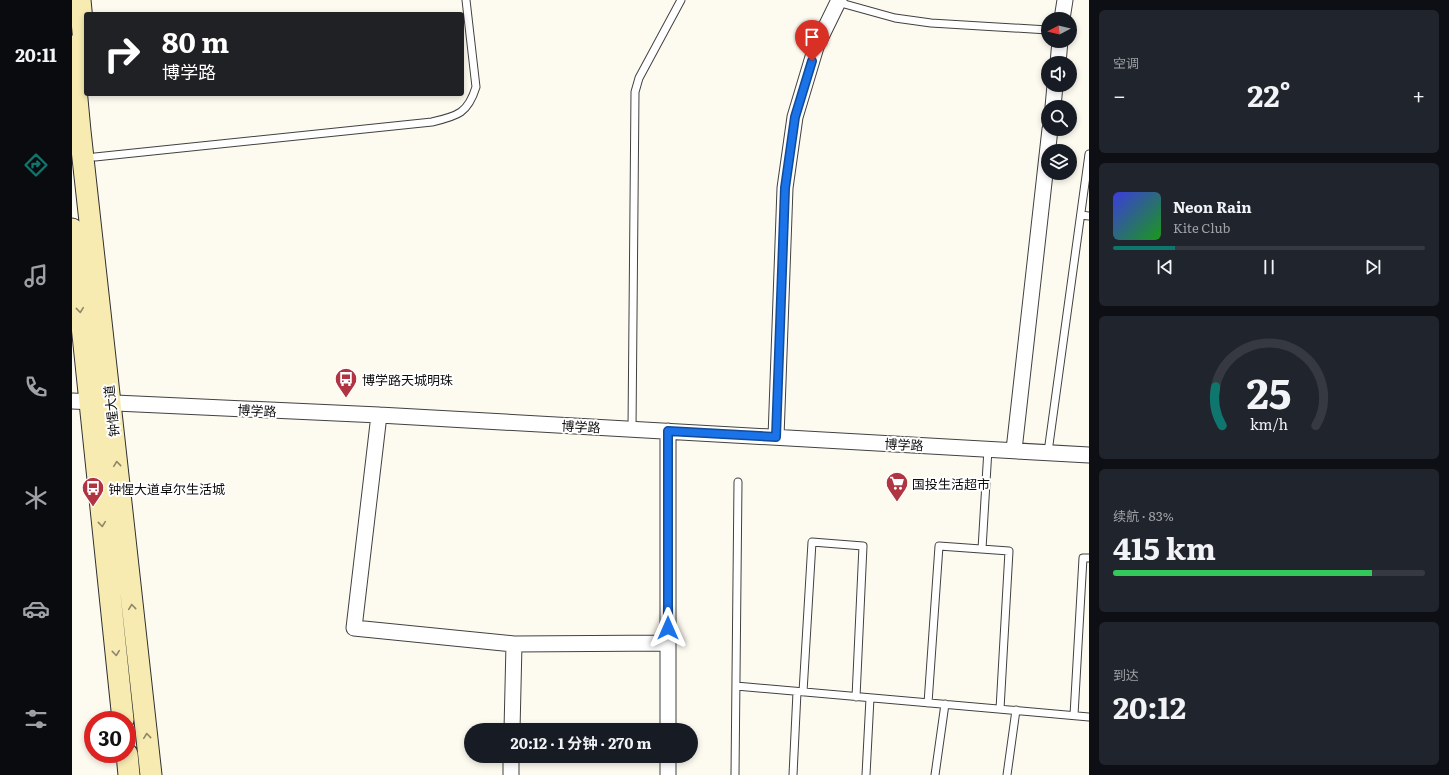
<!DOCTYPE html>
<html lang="zh">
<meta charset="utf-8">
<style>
body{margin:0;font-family:Literata,"Noto Sans SC",serif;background:#20242c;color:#f1f3f6;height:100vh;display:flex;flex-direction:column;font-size:15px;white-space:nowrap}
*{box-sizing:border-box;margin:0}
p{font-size:13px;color:#9ea1a6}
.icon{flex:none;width:22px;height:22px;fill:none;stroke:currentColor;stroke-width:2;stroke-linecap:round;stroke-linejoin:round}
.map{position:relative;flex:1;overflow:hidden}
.drawer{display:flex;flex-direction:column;gap:10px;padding:10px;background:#0d0f14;width:360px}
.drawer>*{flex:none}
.hud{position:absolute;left:12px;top:12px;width:380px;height:84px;border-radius:4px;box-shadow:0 2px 6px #0003;background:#202124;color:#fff;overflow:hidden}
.needle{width:26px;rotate:263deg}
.controls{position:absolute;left:969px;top:12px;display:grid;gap:8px}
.controls a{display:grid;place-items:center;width:36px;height:36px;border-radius:50%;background:#171b24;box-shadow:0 2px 6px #0003;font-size:20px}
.speed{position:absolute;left:12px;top:711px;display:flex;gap:8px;font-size:20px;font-weight:700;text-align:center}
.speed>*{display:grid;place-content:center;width:52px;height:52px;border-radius:50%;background:#171b24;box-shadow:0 2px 6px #0003;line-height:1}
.speed .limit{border:6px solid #d22;background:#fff;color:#111}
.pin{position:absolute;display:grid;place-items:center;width:34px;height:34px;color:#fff;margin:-41px -17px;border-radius:50% 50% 50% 0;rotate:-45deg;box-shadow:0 0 4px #0007}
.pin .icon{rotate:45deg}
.me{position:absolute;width:44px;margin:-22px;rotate:0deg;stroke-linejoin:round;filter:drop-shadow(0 0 3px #0008)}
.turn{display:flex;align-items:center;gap:14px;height:84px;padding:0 12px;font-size:18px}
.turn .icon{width:52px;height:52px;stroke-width:2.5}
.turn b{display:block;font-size:28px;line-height:34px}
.big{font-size:30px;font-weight:700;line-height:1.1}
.drawer .tile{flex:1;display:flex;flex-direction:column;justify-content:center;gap:6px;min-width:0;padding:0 14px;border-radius:6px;background:#20242c}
.drawer .dial{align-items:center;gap:0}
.dial svg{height:104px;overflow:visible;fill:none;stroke:#363941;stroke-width:7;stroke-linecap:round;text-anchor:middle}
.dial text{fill:#f1f3f6;stroke:none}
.song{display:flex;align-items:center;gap:12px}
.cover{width:48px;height:48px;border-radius:6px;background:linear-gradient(135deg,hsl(240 70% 55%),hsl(120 70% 35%))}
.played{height:4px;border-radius:2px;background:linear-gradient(90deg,#0f766e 20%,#363941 20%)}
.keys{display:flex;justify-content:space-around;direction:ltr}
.heat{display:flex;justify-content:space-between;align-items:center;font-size:22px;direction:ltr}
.charge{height:6px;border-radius:3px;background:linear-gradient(90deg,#34c759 83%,#363941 0)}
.trip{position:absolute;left:392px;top:723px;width:234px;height:40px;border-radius:20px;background:#171b24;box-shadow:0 2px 6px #0003;font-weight:700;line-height:40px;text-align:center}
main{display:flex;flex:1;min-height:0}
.menu{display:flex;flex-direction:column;width:72px;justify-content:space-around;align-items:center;background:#090b0e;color:#9ea1a6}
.menu .icon{width:28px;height:28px}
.menu .active{color:#0f766e}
.menu b{font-size:18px;color:#f1f3f6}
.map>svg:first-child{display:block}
</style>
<main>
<nav class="menu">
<b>20:11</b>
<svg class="icon active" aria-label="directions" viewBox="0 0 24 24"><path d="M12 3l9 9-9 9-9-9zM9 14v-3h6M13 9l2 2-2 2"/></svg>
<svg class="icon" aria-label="music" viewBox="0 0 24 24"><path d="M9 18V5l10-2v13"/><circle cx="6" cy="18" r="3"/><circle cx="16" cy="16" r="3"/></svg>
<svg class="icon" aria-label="phone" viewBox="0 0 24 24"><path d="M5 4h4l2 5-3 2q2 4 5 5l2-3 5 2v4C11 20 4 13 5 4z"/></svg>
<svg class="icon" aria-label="climate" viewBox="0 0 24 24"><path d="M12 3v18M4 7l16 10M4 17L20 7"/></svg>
<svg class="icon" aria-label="car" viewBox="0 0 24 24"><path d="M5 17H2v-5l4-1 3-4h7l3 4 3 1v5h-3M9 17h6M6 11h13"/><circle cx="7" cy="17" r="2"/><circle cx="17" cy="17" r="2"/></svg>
<svg class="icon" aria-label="filters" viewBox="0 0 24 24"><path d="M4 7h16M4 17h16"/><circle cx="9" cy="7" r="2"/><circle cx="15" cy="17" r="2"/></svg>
</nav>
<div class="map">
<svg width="1017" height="775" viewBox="0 0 1017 775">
<rect width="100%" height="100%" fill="#fdfaf0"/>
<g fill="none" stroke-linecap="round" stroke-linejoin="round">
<g stroke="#414141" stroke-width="9">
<path id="lane" d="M765,2L823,18L859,23L976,30
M23,157L360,122C386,116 396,113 404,87L394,0
M1009,215L1017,216
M560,429L563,92L567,78L609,0
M976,452L1017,154
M910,549L916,449
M664,686L1017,717
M731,692L740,542L791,546L784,697
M856,703L867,546L937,551L928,709
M1002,715L1011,558H1017
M663,775L666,482
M721,775L725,692
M794,775L798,698
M863,775L873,704
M935,775L944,710"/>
</g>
<g stroke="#414141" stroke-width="17">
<path id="street" d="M990,19L993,0
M986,63L988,41
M981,107L983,85
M0,401L307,415L1017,455
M307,415L282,628L442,644L440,730
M596,431V730
M704,437L713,188L723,117L744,47L767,0
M942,450L978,129
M442,644L596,643
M596,756V775
M439,775V756"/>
</g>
<g stroke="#303030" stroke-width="23">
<path id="secondary" d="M8,0L14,63
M0,46L8,131L79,775
M0,229L51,720
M55,754L57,775"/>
</g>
<use href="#lane" stroke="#fff" stroke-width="7"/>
<use href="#street" stroke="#fff" stroke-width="15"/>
<use href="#secondary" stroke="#f7ebb2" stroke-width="21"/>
</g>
<defs><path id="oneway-chevron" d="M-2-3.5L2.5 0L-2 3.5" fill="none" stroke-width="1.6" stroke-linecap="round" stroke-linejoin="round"/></defs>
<g stroke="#8e8868">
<use href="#oneway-chevron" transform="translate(8 310) rotate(84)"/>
<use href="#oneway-chevron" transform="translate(45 464) rotate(-96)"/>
<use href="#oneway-chevron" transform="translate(30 524) rotate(84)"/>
<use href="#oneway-chevron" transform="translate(60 607) rotate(-96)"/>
<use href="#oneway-chevron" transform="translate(44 653) rotate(84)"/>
<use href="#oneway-chevron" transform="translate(75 736) rotate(-96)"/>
</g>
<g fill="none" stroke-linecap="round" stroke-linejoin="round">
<g stroke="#114b97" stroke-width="10">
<path id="route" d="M596,628V431L704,437L713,188L723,117L740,61"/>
</g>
<use href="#route" stroke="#1a73e8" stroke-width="7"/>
</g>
<defs>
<g id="bus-pin" transform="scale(1.15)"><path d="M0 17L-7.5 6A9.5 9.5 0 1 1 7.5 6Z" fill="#b03441" stroke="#fff"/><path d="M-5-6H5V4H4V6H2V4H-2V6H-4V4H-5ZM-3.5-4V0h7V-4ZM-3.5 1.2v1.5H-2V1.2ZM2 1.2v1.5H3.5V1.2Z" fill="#fff"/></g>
<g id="supermarket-pin" transform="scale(1.15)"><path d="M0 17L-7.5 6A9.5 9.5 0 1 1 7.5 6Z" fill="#b03441" stroke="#fff"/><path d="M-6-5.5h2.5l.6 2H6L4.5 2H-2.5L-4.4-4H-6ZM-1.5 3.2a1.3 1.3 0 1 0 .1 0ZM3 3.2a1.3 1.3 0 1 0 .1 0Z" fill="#fff"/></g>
</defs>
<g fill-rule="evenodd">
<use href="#bus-pin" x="274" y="379"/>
<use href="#supermarket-pin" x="825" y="483"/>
<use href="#bus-pin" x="21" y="488"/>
</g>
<g text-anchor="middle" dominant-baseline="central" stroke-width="4" stroke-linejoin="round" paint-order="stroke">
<g font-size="13" fill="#0e0e0e" stroke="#fff" text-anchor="start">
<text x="290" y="379">博学路天城明珠</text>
<text x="840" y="483">国投生活超市</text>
<text x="36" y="488">钟惺大道卓尔生活城</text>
</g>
<g font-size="13" fill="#0e0e0e" stroke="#fff">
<text transform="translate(185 410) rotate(3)">博学路</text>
<text transform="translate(39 411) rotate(-96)">钟惺大道</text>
<text transform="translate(509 426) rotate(3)">博学路</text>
<text transform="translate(832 444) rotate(3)">博学路</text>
</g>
</g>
</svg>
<div class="controls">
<a><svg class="needle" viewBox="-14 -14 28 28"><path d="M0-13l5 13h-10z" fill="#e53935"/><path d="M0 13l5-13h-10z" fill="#9ea1a6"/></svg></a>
<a><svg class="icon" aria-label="sound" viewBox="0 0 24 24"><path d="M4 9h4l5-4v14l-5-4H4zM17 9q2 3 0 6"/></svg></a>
<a><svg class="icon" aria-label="search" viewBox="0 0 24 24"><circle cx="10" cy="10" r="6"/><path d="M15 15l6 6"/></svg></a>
<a><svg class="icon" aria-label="layers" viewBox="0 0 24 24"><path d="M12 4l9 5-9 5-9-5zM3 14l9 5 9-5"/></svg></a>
</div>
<div class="speed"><div class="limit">30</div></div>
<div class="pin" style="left:740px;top:61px;background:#d93025"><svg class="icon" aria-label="arrive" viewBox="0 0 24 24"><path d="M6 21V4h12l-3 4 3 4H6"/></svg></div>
<svg class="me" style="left:596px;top:628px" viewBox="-20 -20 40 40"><path d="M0-17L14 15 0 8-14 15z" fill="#1a73e8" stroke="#fff" stroke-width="4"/></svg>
<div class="trip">20:12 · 1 分钟 · 270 m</div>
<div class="hud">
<div class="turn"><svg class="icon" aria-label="right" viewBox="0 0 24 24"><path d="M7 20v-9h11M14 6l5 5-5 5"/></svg><div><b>80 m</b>博学路</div></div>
</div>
</div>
<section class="drawer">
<div class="tile"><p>空调</p>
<div class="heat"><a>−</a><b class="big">22°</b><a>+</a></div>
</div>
<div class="tile">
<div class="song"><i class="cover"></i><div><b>Neon Rain</b><p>Kite Club</p></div></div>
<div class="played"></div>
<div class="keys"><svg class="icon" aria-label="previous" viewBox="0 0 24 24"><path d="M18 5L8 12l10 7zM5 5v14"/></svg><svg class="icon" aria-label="pause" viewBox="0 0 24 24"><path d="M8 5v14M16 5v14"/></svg><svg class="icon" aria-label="next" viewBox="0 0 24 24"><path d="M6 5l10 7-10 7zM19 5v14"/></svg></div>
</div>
<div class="tile dial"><svg viewBox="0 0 100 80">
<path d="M14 69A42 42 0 1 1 86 69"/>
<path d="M14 69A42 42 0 0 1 9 39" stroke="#0f766e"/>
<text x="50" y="56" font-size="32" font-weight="700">25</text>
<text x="50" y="72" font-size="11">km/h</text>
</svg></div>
<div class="tile"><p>续航 · 83%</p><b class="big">415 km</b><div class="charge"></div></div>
<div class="tile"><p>到达</p><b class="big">20:12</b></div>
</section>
</main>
